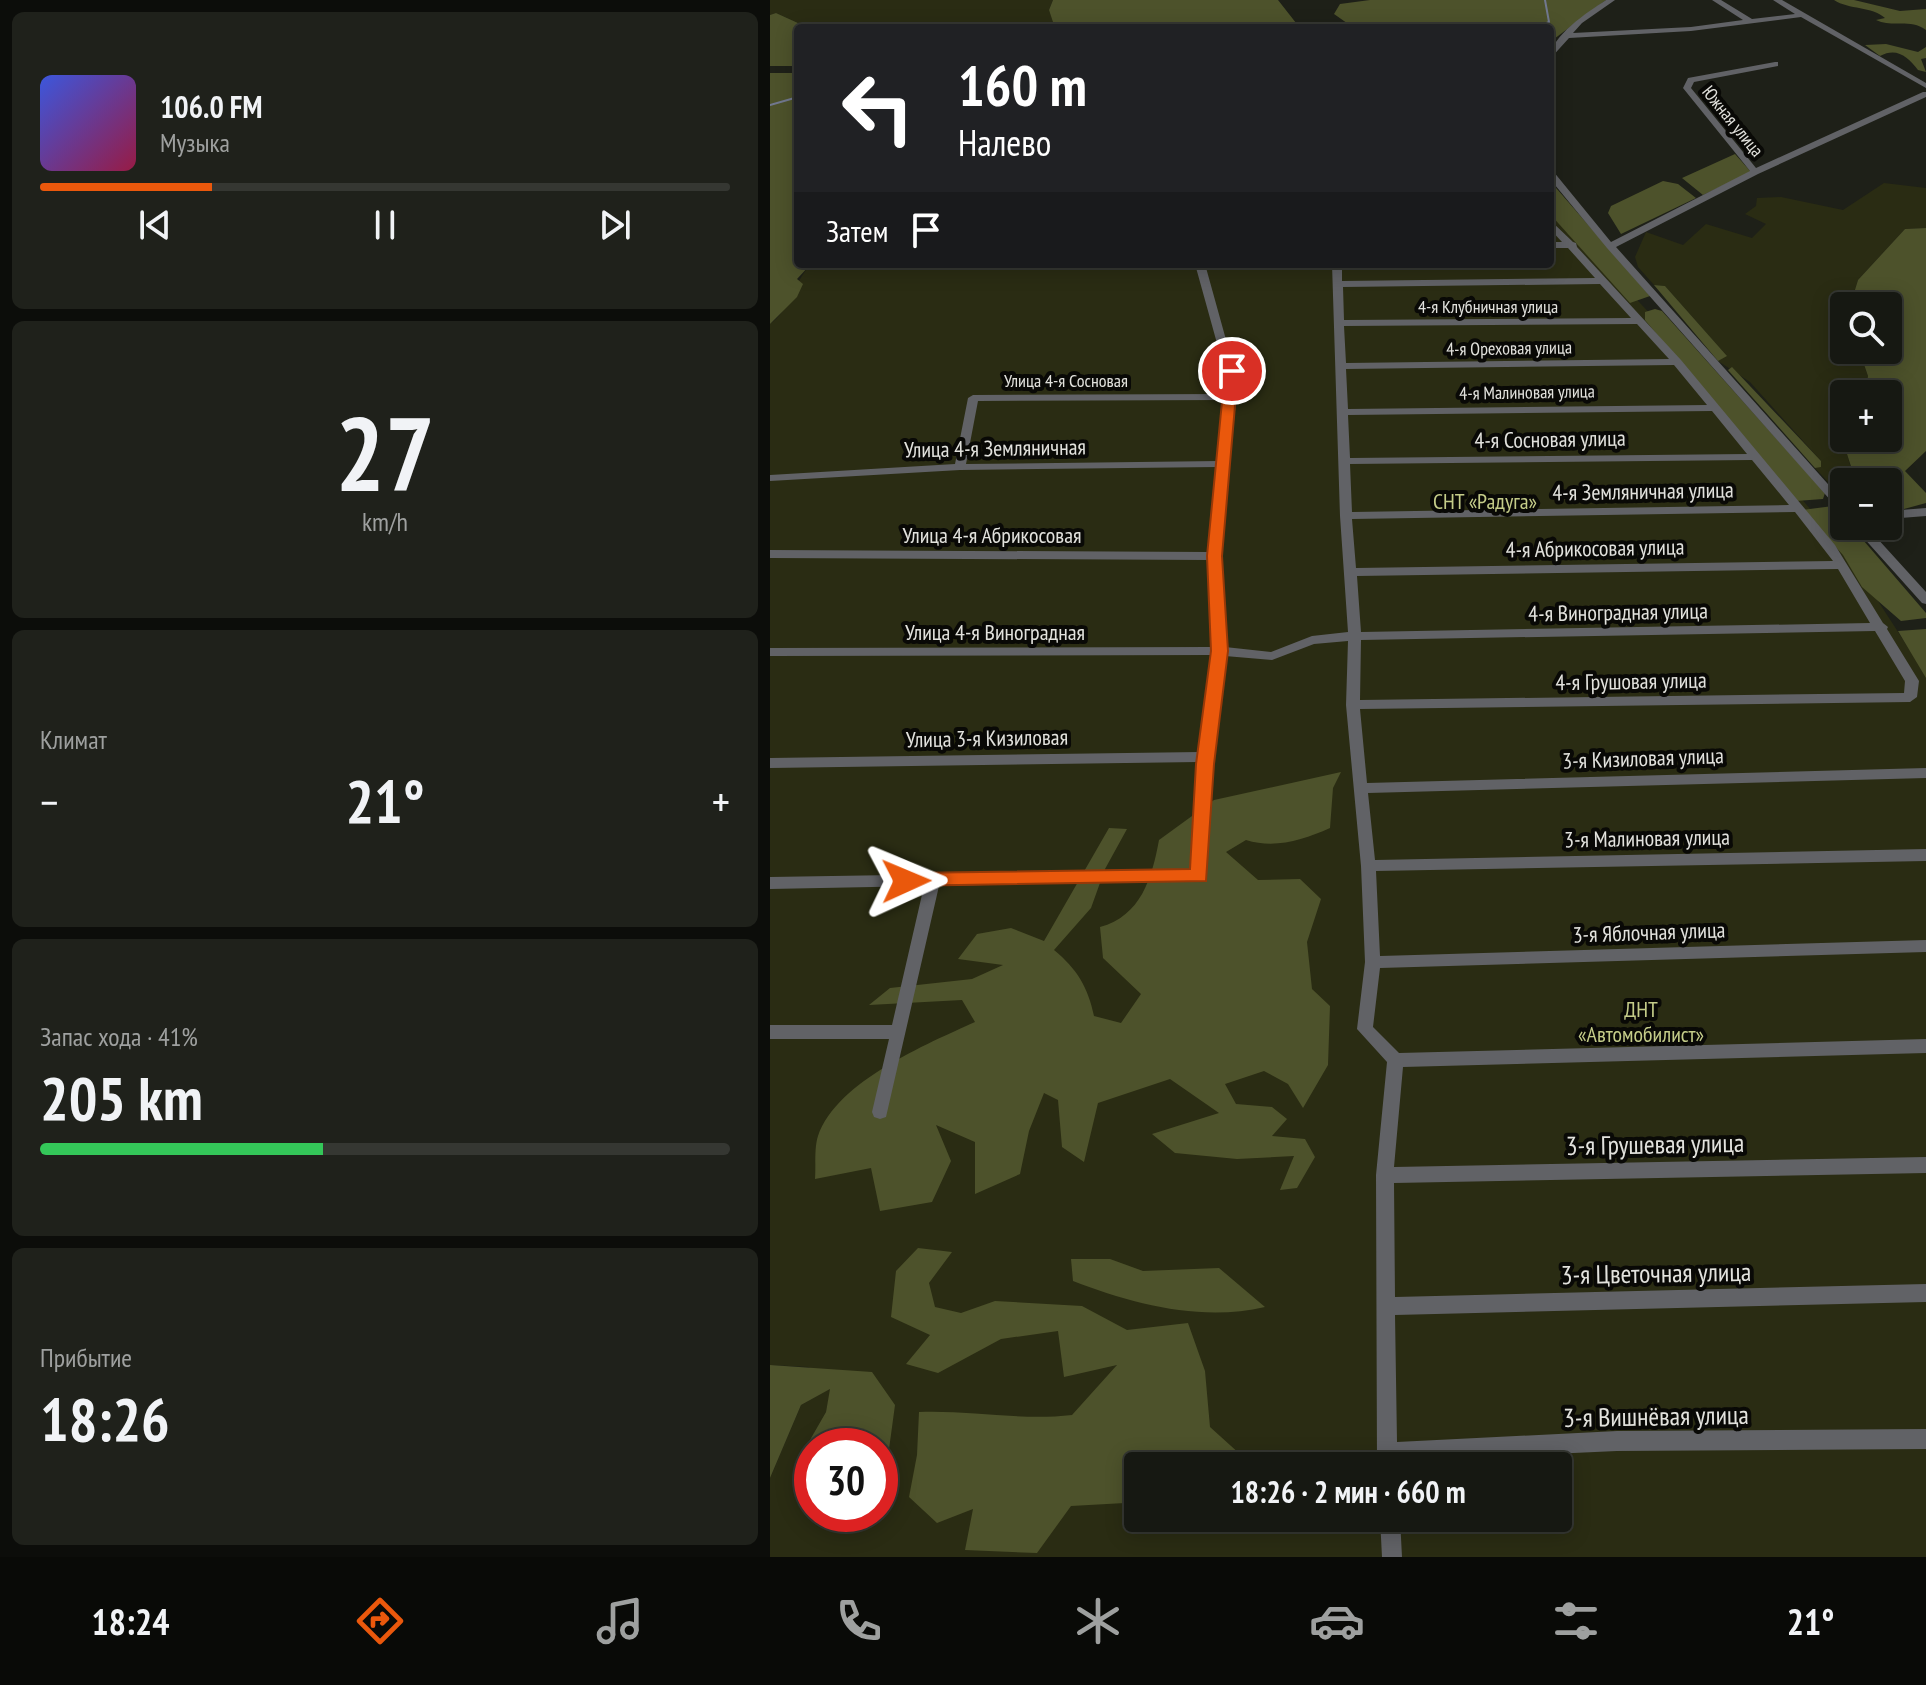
<!DOCTYPE html>
<html lang="ru">
<meta charset="utf-8">
<style>
body{margin:0;font-family:"PT Sans Narrow",sans-serif;background:#1f211b;color:#f1f3f6;height:100vh;display:flex;flex-direction:column;font-size:30px;white-space:nowrap}
*{box-sizing:border-box;margin:0}
p{font-size:26px;color:#9ea09f}
.icon{flex:none;width:44px;height:44px;fill:none;stroke:currentColor;stroke-width:2;stroke-linecap:round;stroke-linejoin:round}
.map{position:relative;flex:1;overflow:hidden}
.details{display:flex;flex-direction:column;gap:12px;padding:12px;background:#0c0d0a;width:770px}
.details>*{flex:none}
.top-card{position:absolute;left:24px;top:24px;width:760px;height:244px;border-radius:8px;box-shadow:0 4px 20px #0003,0 0 0 2px #353732;background:#202124;color:#fff;overflow:hidden}
.tools{position:absolute;left:1060px;top:292px;display:grid;gap:16px}
.tools a{display:grid;place-items:center;width:72px;height:72px;border-radius:8px;background:#161812;box-shadow:0 4px 20px #0003,0 0 0 2px #353732;font-size:40px}
.speed{position:absolute;left:24px;top:1428px;display:flex;gap:16px;font-size:40px;font-weight:700;text-align:center}
.speed>*{display:grid;place-content:center;width:104px;height:104px;border-radius:50%;background:#161812;box-shadow:0 4px 20px #0003,0 0 0 2px #353732;line-height:1}
.speed .limit{border:12px solid #d22;background:#fff;color:#111}
.pin{position:absolute;display:grid;place-items:center;width:68px;height:68px;color:#fff;margin:-34px;border:4px solid #fff;border-radius:50%;box-shadow:0 2px 8px #0007}
.me{position:absolute;width:88px;margin:-44px;rotate:89deg;stroke-linejoin:round;filter:drop-shadow(0 0 6px #0008)}
.turn{display:flex;align-items:center;gap:28px;height:168px;padding:0 32px;font-size:36px}
.turn .icon{width:104px;height:104px;stroke-width:2.5}
.turn b{display:block;font-size:56px;line-height:68px}
.then{display:flex;align-items:center;height:76px;padding:0 32px;background:#0003;gap:16px;font-size:30px}
.big{font-size:60px;font-weight:800;line-height:1.1}
.details .tile{flex:1;display:flex;flex-direction:column;justify-content:center;gap:12px;min-width:0;padding:0 28px;border-radius:12px;background:#1f211b}
.details .dial{align-items:center;gap:0}
.dial b{font-size:104px;line-height:1}
.song{display:flex;align-items:center;gap:24px}
.cover{width:96px;height:96px;border-radius:12px;background:linear-gradient(135deg,hsl(230 70% 55%),hsl(340 70% 35%))}
.played{height:8px;border-radius:4px;background:linear-gradient(90deg,#ea580c 25%,#353732 25%)}
.keys{display:flex;justify-content:space-around;direction:ltr}
.heat{display:flex;justify-content:space-between;align-items:center;font-size:44px;direction:ltr}
.charge{height:12px;border-radius:6px;background:linear-gradient(90deg,#34c759 41%,#353732 0)}
.trip{position:absolute;left:354px;top:1452px;width:448px;height:80px;border-radius:8px;background:#161812;box-shadow:0 4px 20px #0003,0 0 0 2px #353732;font-weight:800;line-height:80px;text-align:center}
.tab-bar{display:flex;height:128px;justify-content:space-around;align-items:center;background:#090a07;color:#9ea09f}
.tab-bar .icon{width:56px;height:56px}
.tab-bar .current{color:#ea580c}
.tab-bar b{font-size:36px;color:#f1f3f6}
main{display:flex;flex:1;min-height:0}
.map>svg:first-child{display:block}
</style>
<main>
<section class="details">
<div class="tile">
<div class="song"><i class="cover"></i><div><b>106.0 FM</b><p>Музыка</p></div></div>
<div class="played"></div>
<div class="keys"><svg class="icon" aria-label="previous" viewBox="0 0 24 24"><path d="M18 5L8 12l10 7zM5 5v14"/></svg><svg class="icon" aria-label="pause" viewBox="0 0 24 24"><path d="M8 5v14M16 5v14"/></svg><svg class="icon" aria-label="next" viewBox="0 0 24 24"><path d="M6 5l10 7-10 7zM19 5v14"/></svg></div>
</div>
<div class="tile dial"><b>27</b><p>km/h</p></div>
<div class="tile"><p>Климат</p>
<div class="heat"><a>−</a><b class="big">21°</b><a>+</a></div>
</div>
<div class="tile"><p>Запас хода · 41%</p><b class="big">205 km</b><div class="charge"></div></div>
<div class="tile"><p>Прибытие</p><b class="big">18:26</b></div>
</section>
<div class="map">
<svg width="1156" height="1557" viewBox="0 0 1156 1557">
<rect width="100%" height="100%" fill="#1e2018"/>
<path fill="#2a2c13" fill-rule="evenodd" d="M0,0H283L279,10L286,27L163,28L153,23L151,28H134L151,23L95,22L67,28H39L6,13L0,15Z
M1114,183L1156,188V228L1135,229L1088,280L1080,306H1074V350H1089L1098,376L1095,394H1074V438H1088L1077,454L1085,482H1074V499L1045,468L1050,466L1051,461L980,382L948,361L956,355L895,286L884,285L868,267L865,257L876,232L913,245L936,224L982,238L996,224L975,214L986,206L987,198L1011,197L1073,210Z
M780,207L885,319L1000,463L1071,544L1156,675V1557H0V1478L31,1405L61,1388L56,1412L30,1458L42,1461V1514H110V1464H116L124,1405L38,1367L0,1365V324C20,310 23,283 41,264H780ZM368,1466H788V1518H368Z"/>
<path fill="#4d522b" d="M283,0H508L530,28H285L279,10Z
M600,0H836L780,42V28H584L564,14L570,4Z
M1064,0H1084L1130,11L1156,9V30C1140,18 1123,28 1106,20L1115,18C1102,6 1079,10 1064,0Z
M6,13L39,28H28V66H0V15Z
M1116,44L1148,52L1156,47V58L1151,59L1156,72L1148,70C1138,57 1127,47 1110,56L1095,45Z
M0,73H28V264H41L27,279L33,284L27,297L0,324Z
M965,154L981,172L933,195L912,178Z
M780,181L880,296L860,303L780,214Z
M893,181L908,184L926,198L851,234L838,213L841,206Z
M1156,228V451L1135,471L1156,493V503L1134,509L1118,507V482H1086L1077,454L1088,438H1118V394H1095L1098,376L1089,350H1118V306H1080L1088,280L1135,229Z
M884,285L895,286L957,356L948,361Z
M885,309L892,311L1055,493L1053,499L1026,501L875,320V312Z
M962,367L1051,461V467L1045,468L958,370Z
M1063,506L1074,518V526H1081L1156,613V618L1131,621L1092,587L1073,555L1032,510Z
M1156,629V678L1128,631Z
M571,772L563,788L560,828C533,840 505,849 476,840L456,852L488,880L530,879L551,899L537,942L542,989L560,1006L558,1065L533,1108L518,1084L494,1071L455,1084L466,1104L502,1107L517,1119L502,1136L535,1139L545,1157L527,1188L510,1190L524,1156L467,1159L405,1153L382,1134L449,1113L400,1079L328,1103L314,1162L292,1147L288,1100L274,1093L259,1131L250,1174L205,1194V1142L166,1125L181,1161L162,1202L110,1211L101,1168L45,1179C46,1166 44,1148 48,1136C67,1081 157,1044 205,1022L192,1000L99,1005L120,988L202,979L233,965L188,959L207,934L241,928L274,941L339,828L357,829L335,869L321,908L284,950C307,969 318,987 324,1016L351,1023L371,994L333,958L330,927C371,916 382,878 389,840L444,800Z
M148,1248L182,1252L159,1283L165,1307L191,1313L225,1301L312,1306L357,1330L418,1323L435,1371L440,1427L471,1455L526,1463L524,1466H368V1507L355,1503L301,1506L267,1553L195,1550L203,1509L167,1523L139,1497L147,1455L149,1412C200,1410 251,1421 302,1415L347,1365L294,1377L288,1331L231,1339L168,1373L136,1364L160,1335L121,1317L126,1271Z
M301,1259H340L373,1271L449,1268L495,1307C431,1322 363,1304 303,1281Z
M0,1365L102,1372L125,1405L117,1464H110V1446H42V1461L29,1459L56,1412L60,1389L31,1405L0,1478Z"/>
<g fill="none" stroke-linecap="round" stroke-linejoin="round">
<path stroke="#71788f" stroke-width="2" d="M765,28L779,22L775,0
M0,105L28,97"/>
<path fill="#616266" fill-rule="evenodd" d="M836,0H845L812,23L803,33L921,27L973,20L942,0H951L982,19L1025,14L1003,0H1012L1156,83V88L1031,17L921,31L799,38L780,59C780,36 818,12 836,0Z
M1005,62H1008V66L924,82L921,88L986,168L1153,92H1156V97L988,174L846,247L1074,502V513L1070,511L837,248L780,179V170L783,171L841,242L980,171L913,88L918,78Z
M780,220L803,242L806,243L807,247L911,360L1065,545L1113,623L1118,627L1117,629L1149,681L1147,697L1140,702L590,709L597,783L1156,768V778L598,793L605,860L1156,849V861L606,871L610,956L1156,940V952L610,968L603,1027L629,1053L1156,1039V1053L633,1067L624,1167L1156,1157V1173L624,1183L625,1297L1156,1284V1302L625,1315L627,1442L847,1431L1156,1429V1449L847,1451L627,1461V1466H607L606,1175L617,1062L587,1029L595,962L591,866L576,705L578,641L544,644L502,660L455,656L442,764L436,876L434,880L169,886L116,1117L110,1119L104,1117L102,1112L119,1039H0V1025H122L154,886L0,889V877L422,870L428,762L0,768V758L430,752L442,655L0,656V648L442,647L438,560L0,558V550L438,552L448,467L190,470L0,481V475L185,464L198,398L203,395L456,394L458,383L425,264H435L468,383L450,556L455,647L501,652L542,636L578,632L570,516L562,264H572V281L825,278L798,248H780V242H792L780,229ZM830,284L861,318L574,320L573,287ZM867,324L899,359L576,363L574,326ZM904,365L937,405L578,409L576,369ZM456,400L449,461L196,464L208,401ZM942,411L977,454L580,458L578,415ZM982,460L1019,505L582,512L580,464ZM1025,512L1063,561L586,568L582,519ZM1068,569L1100,623L591,632L587,576ZM1105,631L1135,681L1134,693L590,700L591,640Z
M1156,508V516L1118,519V511Z
M1083,526H1096L1156,592V604L1152,603Z
M610,1518H630L632,1557H612Z"/>
</g>
<path fill="#ea580c" stroke="#983908" stroke-width="2" d="M462,366L468,371L452,556L458,651L444,764L436,881L129,886L126,881L136,873L420,869L426,764L441,651L437,556L455,371Z"/>
<g text-anchor="middle" dominant-baseline="central" stroke-width="8" stroke-linejoin="round" paint-order="stroke">
<g font-size="18" fill="#e2e2dd" stroke="#090906">
<text transform="translate(963 121) rotate(51)">Южная улица</text>
<text x="718" y="306">4-я Клубничная улица</text>
<text transform="translate(739 348) rotate(-1)">4-я Ореховая улица</text>
<text x="296" y="380">Улица 4-я Сосновая</text>
<text transform="translate(757 392) rotate(-1)">4-я Малиновая улица</text>
</g>
<g font-size="22" fill="#e2e2dd" stroke="#090906">
<text transform="translate(780 439) rotate(-1)">4-я Сосновая улица</text>
<text transform="translate(225 448) rotate(-1)">Улица 4-я Земляничная</text>
<text transform="translate(873 491) rotate(-1)">4-я Земляничная улица</text>
<text x="222" y="535">Улица 4-я Абрикосовая</text>
<text transform="translate(825 548) rotate(-1)">4-я Абрикосовая улица</text>
<text transform="translate(848 612) rotate(-1)">4-я Виноградная улица</text>
<text x="225" y="632">Улица 4-я Виноградная</text>
<text transform="translate(861 681) rotate(-1)">4-я Грушовая улица</text>
<text transform="translate(217 738) rotate(-1)">Улица 3-я Кизиловая</text>
<text transform="translate(873 758) rotate(-2)">3-я Кизиловая улица</text>
<text transform="translate(877 838) rotate(-1)">3-я Малиновая улица</text>
<text transform="translate(879 932) rotate(-2)">3-я Яблочная улица</text>
</g>
<g font-size="22" fill="#c4cc89" stroke="#090906">
<text x="715" y="501">СНТ «Радуга»</text>
<text x="871" y="1009">ДНТ<tspan x="871" dy="25">«Автомобилист»</tspan></text>
</g>
<g font-size="26" fill="#e2e2dd" stroke="#090906">
<text transform="translate(885 1144) rotate(-1)">3-я Грушевая улица</text>
<text transform="translate(886 1273) rotate(-1)">3-я Цветочная улица</text>
<text transform="translate(886 1416) rotate(-1)">3-я Вишнёвая улица</text>
</g>
</g>
</svg>
<div class="tools">
<a><svg class="icon" aria-label="search" viewBox="0 0 24 24"><circle cx="10" cy="10" r="6"/><path d="M15 15l6 6"/></svg></a>
<a>+</a>
<a>−</a>
</div>
<div class="speed"><div class="limit">30</div></div>
<div class="pin" style="left:462px;top:371px;background:#d93025"><svg class="icon" aria-label="arrive" viewBox="0 0 24 24"><path d="M6 21V4h12l-3 4 3 4H6"/></svg></div>
<svg class="me" style="left:136px;top:881px" viewBox="-20 -20 40 40"><path d="M0-17L14 15 0 8-14 15z" fill="#ea580c" stroke="#fff" stroke-width="4"/></svg>
<div class="trip">18:26 · 2 мин · 660 m</div>
<div class="top-card">
<div class="turn"><svg class="icon" aria-label="left" viewBox="0 0 24 24"><path d="M17 20v-9H6M10 6l-5 5 5 5"/></svg><div><b>160 m</b>Налево</div></div>
<div class="then">Затем<svg class="icon" aria-label="arrive" viewBox="0 0 24 24"><path d="M6 21V4h12l-3 4 3 4H6"/></svg></div>
</div>
</div>
</main>
<nav class="tab-bar">
<b>18:24</b>
<svg class="icon current" aria-label="directions" viewBox="0 0 24 24"><path d="M12 3l9 9-9 9-9-9zM9 14v-3h6M13 9l2 2-2 2"/></svg>
<svg class="icon" aria-label="music" viewBox="0 0 24 24"><path d="M9 18V5l10-2v13"/><circle cx="6" cy="18" r="3"/><circle cx="16" cy="16" r="3"/></svg>
<svg class="icon" aria-label="phone" viewBox="0 0 24 24"><path d="M5 4h4l2 5-3 2q2 4 5 5l2-3 5 2v4C11 20 4 13 5 4z"/></svg>
<svg class="icon" aria-label="climate" viewBox="0 0 24 24"><path d="M12 3v18M4 7l16 10M4 17L20 7"/></svg>
<svg class="icon" aria-label="car" viewBox="0 0 24 24"><path d="M5 17H2v-5l4-1 3-4h7l3 4 3 1v5h-3M9 17h6M6 11h13"/><circle cx="7" cy="17" r="2"/><circle cx="17" cy="17" r="2"/></svg>
<svg class="icon" aria-label="filters" viewBox="0 0 24 24"><path d="M4 7h16M4 17h16"/><circle cx="9" cy="7" r="2"/><circle cx="15" cy="17" r="2"/></svg>
<b>21°</b>
</nav>
